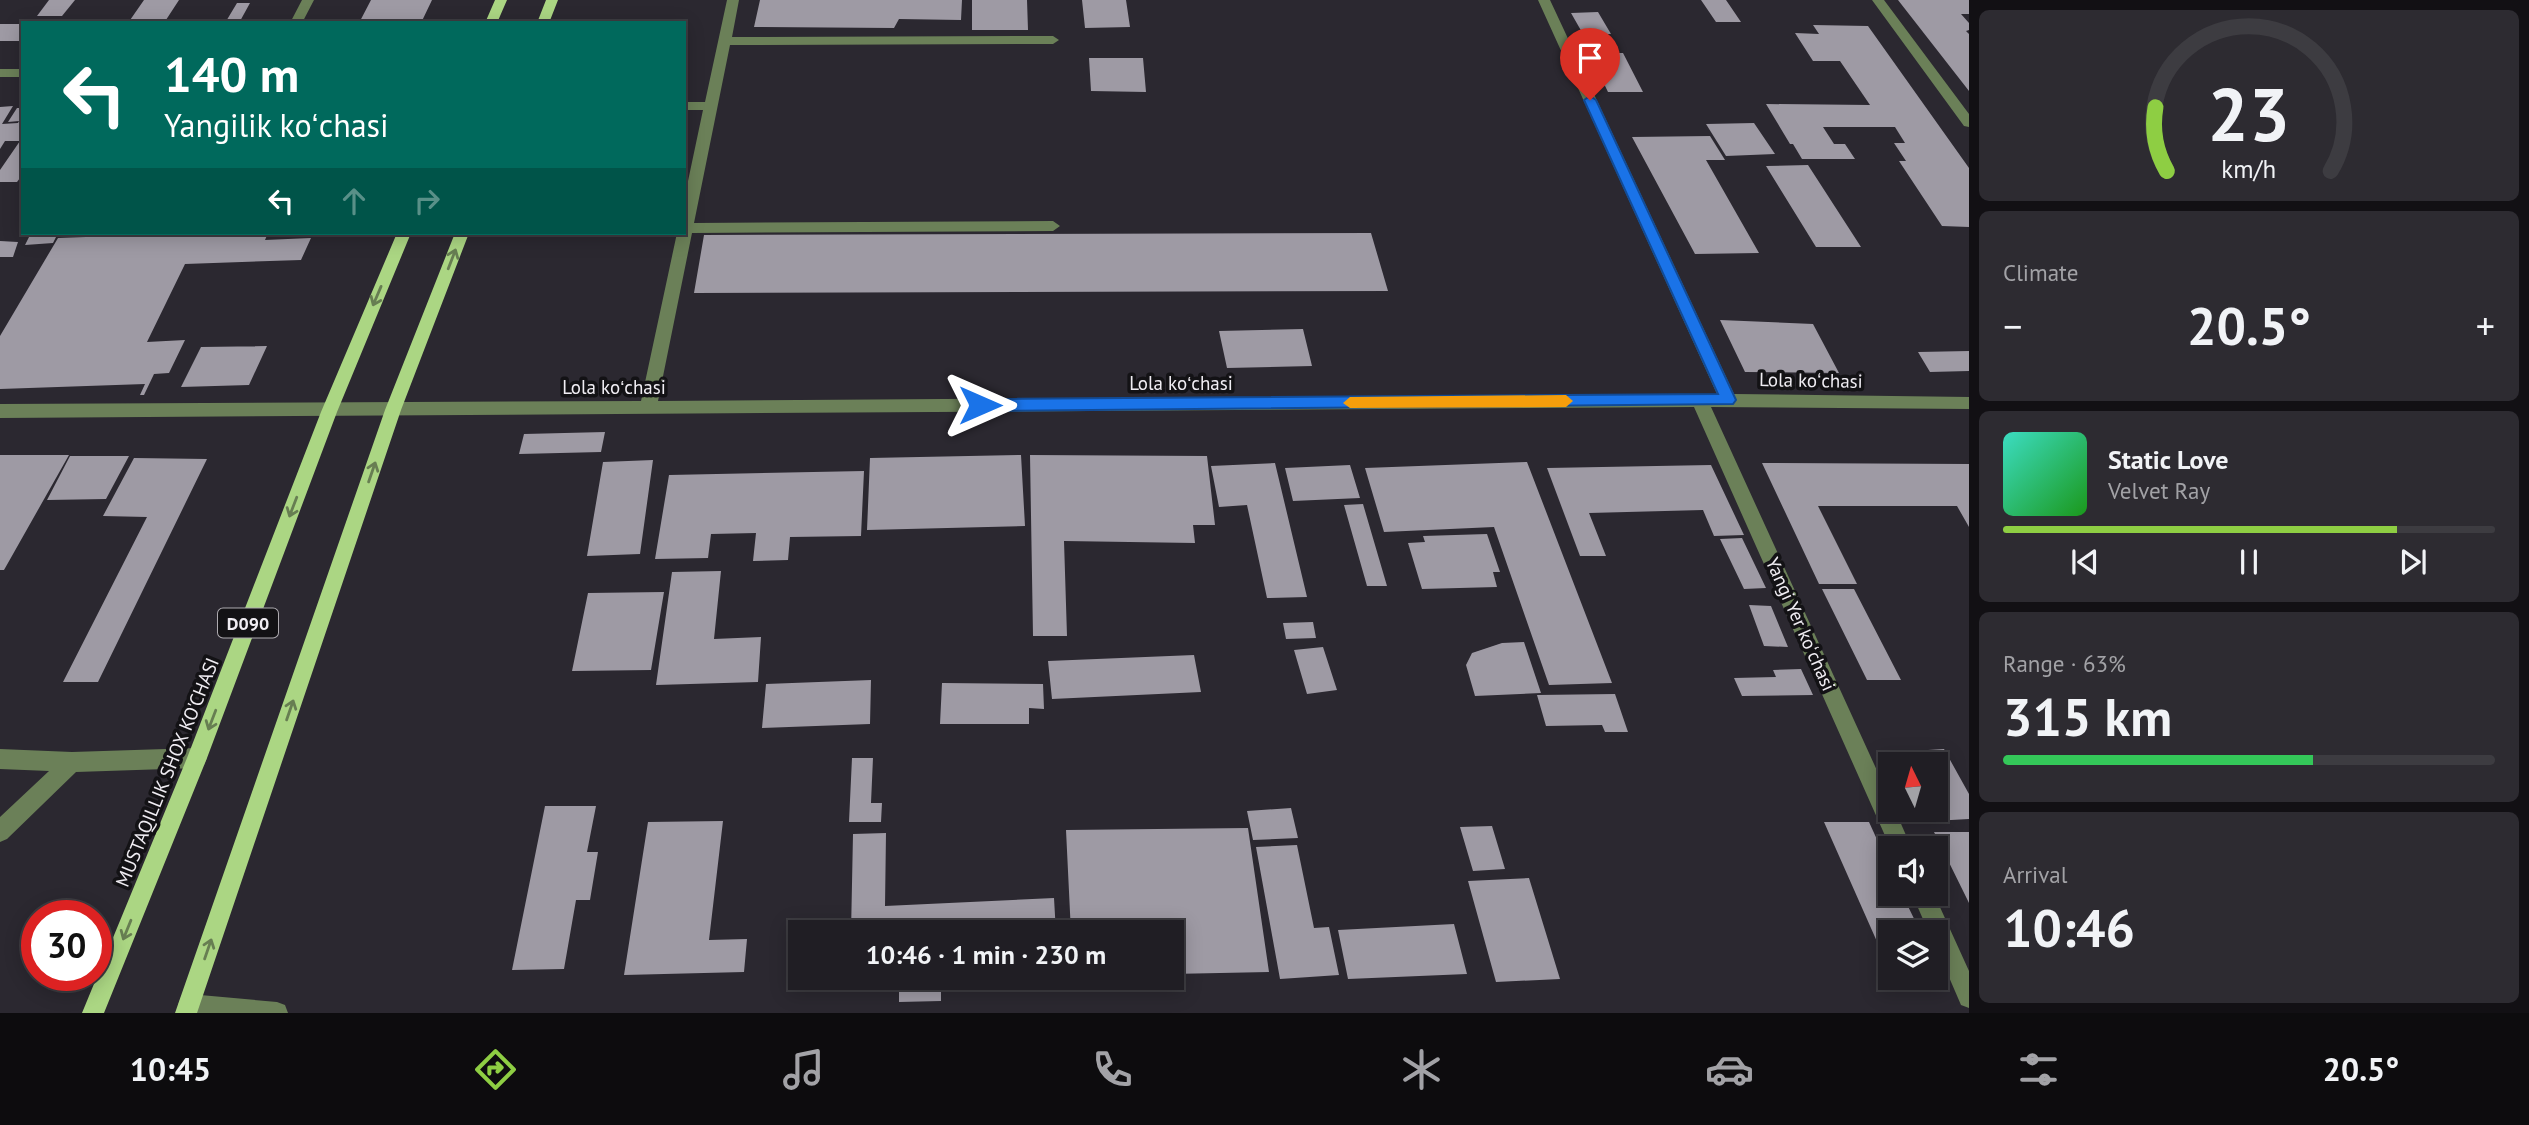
<!DOCTYPE html>
<meta charset="utf-8">
<style>
body{margin:0;font-family:"PT Sans",sans-serif;background:#2d2b31;color:#f1f3f6;height:100vh;display:flex;flex-direction:column;font-size:26px;white-space:nowrap}
*{box-sizing:border-box;margin:0}
p{font-size:23px;color:#a2a2a6}
.icon{flex:none;width:38px;height:38px;fill:none;stroke:currentColor;stroke-width:2;stroke-linecap:round;stroke-linejoin:round}
.map{position:relative;flex:1;overflow:hidden}
.drawer{display:flex;flex-direction:column;gap:10px;padding:10px;background:#121014;width:560px}
.drawer>*{flex:none}
.banner{position:absolute;left:21px;top:21px;width:665px;height:214px;border-radius:0px;box-shadow:0 4px 18px #0003,0 0 0 2px #3d3c41;background:#00695c;color:#fff;overflow:hidden}
.needle{width:46px;rotate:355deg}
.buttons{position:absolute;left:1878px;top:752px;display:grid;gap:14px}
.buttons a{display:grid;place-items:center;width:70px;height:70px;border-radius:0px;background:#201e24;box-shadow:0 4px 18px #0003,0 0 0 2px #3d3c41;font-size:35px}
.speed{position:absolute;left:21px;top:900px;display:flex;gap:14px;font-size:35px;font-weight:700;text-align:center}
.speed>*{display:grid;place-content:center;width:91px;height:91px;border-radius:50%;background:#201e24;box-shadow:0 4px 18px #0003,0 0 0 2px #3d3c41;line-height:1}
.speed .limit{border:10px solid #d22;background:#fff;color:#111}
.pin{position:absolute;display:grid;place-items:center;width:60px;height:60px;color:#fff;margin:-72px -30px;border-radius:50% 50% 50% 0;rotate:-45deg;box-shadow:0 0 7px #0007}
.pin .icon{rotate:45deg}
.me{position:absolute;width:77px;margin:-38px;rotate:90deg;stroke-linejoin:round;filter:drop-shadow(0 0 5px #0008)}
.turn{display:flex;align-items:center;gap:24px;height:147px;padding:0 28px;font-size:32px}
.turn .icon{width:91px;height:91px;stroke-width:2.5}
.turn b{display:block;font-size:49px;line-height:60px}
.lanes{display:flex;align-items:center;height:66px;padding:0 28px;background:#0003;justify-content:center;gap:35px;direction:ltr}
.lanes .off{opacity:.35}
.big{font-size:52px;font-weight:800;line-height:1.1}
.drawer .card{flex:1;display:flex;flex-direction:column;justify-content:center;gap:10px;min-width:0;padding:0 24px;border-radius:10px;background:#2d2b31}
.drawer .dial{align-items:center;gap:0}
.dial svg{height:182px;overflow:visible;fill:none;stroke:#3d3c41;stroke-width:7;stroke-linecap:round;text-anchor:middle}
.dial text{fill:#f1f3f6;stroke:none}
.song{display:flex;align-items:center;gap:21px}
.cover{width:84px;height:84px;border-radius:10px;background:linear-gradient(135deg,hsl(170 70% 55%),hsl(120 70% 35%))}
.played{height:7px;border-radius:4px;background:linear-gradient(90deg,#8ece43 80%,#3d3c41 80%)}
.keys{display:flex;justify-content:space-around;direction:ltr}
.heat{display:flex;justify-content:space-between;align-items:center;font-size:38px;direction:ltr}
.charge{height:10px;border-radius:5px;background:linear-gradient(90deg,#34c759 63%,#3d3c41 0)}
.trip{position:absolute;left:788px;top:920px;width:396px;height:70px;border-radius:0px;background:#201e24;box-shadow:0 4px 18px #0003,0 0 0 2px #3d3c41;font-weight:800;line-height:70px;text-align:center}
.tabs{display:flex;height:112px;justify-content:space-around;align-items:center;background:#0d0c0e;color:#a2a2a6}
.tabs .icon{width:49px;height:49px}
.tabs .selected{color:#8ece43}
.tabs b{font-size:32px;color:#f1f3f6}
main{display:flex;flex:1;min-height:0}
.map>svg:first-child{display:block}
</style>
<main>
<div class="map">
<svg width="1969" height="1013" viewBox="0 0 1969 1013">
<rect width="100%" height="100%" fill="#2b2830"/>
<path fill="#9e9aa4" d="M49,0H75L62,16H37Z
M144,0H179L164,23H128Z
M371,0H432L421,23H359Z
M760,0H962L961,20L899,19L894,28L754,27Z
M972,0H1027L1028,30H972Z
M1082,0H1126L1130,27L1085,28Z
M1701,0H1726L1741,22H1716Z
M1898,0H1969V14H1961L1969,23V30L1966,31L1969,34V91Z
M237,3H250L239,23H225Z
M1598,12L1611,34H1583L1571,13Z
M0,24H23V41H0Z
M1813,25L1868,26L1969,168V227L1942,226L1899,161H1906L1894,143H1905L1895,127H1823L1834,144H1845L1855,159H1802L1793,144H1790L1766,104L1870,105L1840,61H1813L1795,33L1819,34Z
M1589,53H1623L1643,92H1608Z
M1089,58H1143L1146,92L1091,91Z
M13,106L2,124L18,123L19,121L8,122L17,108H23V174L17,182H0V170L20,141H5L0,149V107Z
M1754,123L1775,154L1726,156L1706,124Z
M1710,136L1725,160H1706L1759,253L1695,254L1632,137Z
M1808,165L1861,247H1816L1766,166Z
M31,233H58L53,243L25,245Z
M143,233H204L202,236L216,235L217,233H268L265,240L311,238L301,260L185,264L147,342L185,340L169,373L154,374L144,395H140L145,384L0,389V336L58,238L142,235Z
M1371,233L1388,291L694,293L704,235Z
M0,241L18,242L13,257H0Z
M1720,320L1813,324L1839,373L1745,372Z
M1303,329L1312,366L1227,368L1219,331Z
M267,346L249,385L181,387L201,347Z
M1969,351V371L1930,372L1918,352Z
M605,432L601,452L519,454L524,434Z
M0,455H69L4,570H0Z
M1021,455L1025,526L867,530L870,458Z
M1030,455L1207,456L1215,525H1193L1195,543L1064,541L1067,636H1033Z
M70,456H129L106,499L47,500Z
M134,458L207,459L98,682H63L147,517L103,516Z
M653,460L640,554L587,556L603,462Z
M1527,462L1612,683L1549,685L1494,527L1384,532L1365,468Z
M1275,463L1307,597L1267,598L1247,505L1219,507L1211,466Z
M1762,463L1969,464V527L1957,506H1818L1857,584H1819Z
M1350,465L1360,498L1293,501L1285,468Z
M1711,465L1744,535L1714,536L1703,510L1589,513L1606,556H1580L1547,468Z
M864,471L861,536L790,537L788,560L753,561L756,533L711,534L708,558L655,559L669,475Z
M1363,504L1387,586H1367L1344,505Z
M1487,534L1500,572H1493L1497,587L1422,589L1408,543L1425,542L1423,536Z
M1742,538L1766,588L1744,589L1720,539Z
M721,571L714,639L761,637L758,682L656,685L672,572Z
M1822,589H1854L1901,680H1867Z
M664,592L651,670L572,671L588,593Z
M1749,605L1771,606L1788,647L1764,646Z
M1313,622L1316,638L1286,639L1283,623Z
M1524,642L1541,693L1475,696L1466,665L1472,653L1502,643Z
M1323,647L1337,690L1307,694L1294,650Z
M1194,655L1201,692L1052,699L1048,661Z
M1801,669L1813,695L1742,696L1734,678L1776,677L1773,670Z
M871,680L870,724L762,728L766,684Z
M942,683L1043,684L1044,709L1029,708V724H940Z
M1615,694L1628,732H1605L1602,725L1546,726L1537,695Z
M1944,749L1969,794V819L1933,821L1927,810H1936V765H1903L1896,752Z
M852,758H873L871,803H882L881,822H849Z
M545,806H596L587,852H598L590,900H576L564,969L512,970Z
M1291,808L1298,838L1253,840L1247,811Z
M723,821L709,940L747,939L744,972L624,975L648,822Z
M1824,822H1869L1890,868V894H1902L1921,933H1890V971Z
M1492,826L1505,869L1473,871L1460,827Z
M1248,828L1269,972L1171,974V933H1071L1066,830Z
M1934,832H1969V903Z
M886,833L885,906L1054,898L1056,933H851L853,834Z
M1297,845L1314,928L1329,927L1339,975L1280,979L1256,847Z
M1529,878L1560,979L1496,982L1468,881Z
M1454,924L1467,974L1348,979L1338,930Z
M899,978H941V1001L899,1002Z"/>
<g fill="none" stroke-linecap="round" stroke-linejoin="round">
<path fill="#6b8058" fill-rule="evenodd" d="M302,0H314L302,23H290Z
M727,0H739L732,37L1053,36L1059,40L1053,44L730,45L694,223L1053,221L1060,226L1053,231L692,233L658,401L1717,394L1538,0H1550L1734,394L1969,397V409L1711,407L1890,799V810H1895L1912,849H1891L1694,407L0,418V404L641,401L677,233H684V200L703,110H684V102H705Z
M1872,0H1884L1969,114V127L1964,126Z
M0,69H23V77H0Z
M197,748L204,751L207,758L204,765L197,768L76,772L7,839L0,842V817L49,771L0,769V749L72,752Z
M1912,894H1934L1969,971V1008L1961,1005L1936,947V933H1929Z
M189,994L277,1002L285,1005L288,1013H181L178,1005L181,997Z"/>
<path fill="#abd683" fill-rule="evenodd" d="M495,0H507L497,23H485Z
M546,0H558L549,23H537Z
M397,233H411L337,412L207,758L104,1013H82L187,758L321,412Z
M455,233H469L401,410L197,1013H175L385,410Z"/>
</g>
<defs><path id="oneway-shaft" d="M-6 0H5M1.5-3L5.5 0L1.5 3" fill="none" stroke-width="1.6" stroke-linecap="round" stroke-linejoin="round" transform="scale(1.75)"/></defs>
<g stroke="#677e52">
<use href="#oneway-shaft" transform="translate(452 259) rotate(-69)"/>
<use href="#oneway-shaft" transform="translate(377 296) rotate(113)"/>
<use href="#oneway-shaft" transform="translate(372 472) rotate(-71)"/>
<use href="#oneway-shaft" transform="translate(293 507) rotate(111)"/>
<use href="#oneway-shaft" transform="translate(290 710) rotate(-71)"/>
<use href="#oneway-shaft" transform="translate(212 720) rotate(111)"/>
<use href="#oneway-shaft" transform="translate(127 930) rotate(112)"/>
<use href="#oneway-shaft" transform="translate(208 949) rotate(-71)"/>
</g>
<path fill="#1a73e8" stroke="#114b97" stroke-width="2" d="M1590,96L1596,100L1736,400L1733,404L980,411L973,405L980,399L1718,394L1584,100Z"/>
<path fill="#f59e0b" d="M1566,395L1573,401L1566,407L1350,408L1343,403L1350,397Z"/>
<g text-anchor="middle" dominant-baseline="central" stroke-width="7" stroke-linejoin="round" paint-order="stroke">
<rect fill="#131215" stroke="#aeabb0" stroke-width="2" x="218" y="608.5" width="60" height="29" rx="5"/>
<g font-size="18" font-weight="bold" fill="#f0edf3">
<text x="248" y="623">D090</text>
</g>
<g font-size="19" fill="#f0edf3" stroke="#131215">
<text transform="translate(1811 380) rotate(1)">Lola koʻchasi</text>
<text x="1181" y="383">Lola koʻchasi</text>
<text x="614" y="387">Lola koʻchasi</text>
<text transform="translate(1801 624) rotate(66)">Yangi Yer koʻchasi</text>
<text transform="translate(167 772) rotate(-68)">MUSTAQILLIK SHOX KO'CHASI</text>
</g>
</g>
</svg>
<div class="buttons">
<a><svg class="needle" viewBox="-14 -14 28 28"><path d="M0-13l5 13h-10z" fill="#e53935"/><path d="M0 13l5-13h-10z" fill="#a2a2a6"/></svg></a>
<a><svg class="icon" aria-label="sound" viewBox="0 0 24 24"><path d="M4 9h4l5-4v14l-5-4H4zM17 9q2 3 0 6"/></svg></a>
<a><svg class="icon" aria-label="layers" viewBox="0 0 24 24"><path d="M12 4l9 5-9 5-9-5zM3 14l9 5 9-5"/></svg></a>
</div>
<div class="speed"><div class="limit">30</div></div>
<div class="pin" style="left:1590px;top:100px;background:#d93025"><svg class="icon" aria-label="arrive" viewBox="0 0 24 24"><path d="M6 21V4h12l-3 4 3 4H6"/></svg></div>
<svg class="me" style="left:980px;top:405px" viewBox="-20 -20 40 40"><path d="M0-17L14 15 0 8-14 15z" fill="#1a73e8" stroke="#fff" stroke-width="4"/></svg>
<div class="trip">10:46 · 1 min · 230 m</div>
<div class="banner">
<div class="turn"><svg class="icon" aria-label="left" viewBox="0 0 24 24"><path d="M17 20v-9H6M10 6l-5 5 5 5"/></svg><div><b>140 m</b>Yangilik koʻchasi</div></div>
<div class="lanes"><svg class="icon" aria-label="left" viewBox="0 0 24 24"><path d="M17 20v-9H6M10 6l-5 5 5 5"/></svg><svg class="icon off" aria-label="ahead" viewBox="0 0 24 24"><path d="M12 20V5M6 11l6-6 6 6"/></svg><svg class="icon off" aria-label="right" viewBox="0 0 24 24"><path d="M7 20v-9h11M14 6l5 5-5 5"/></svg></div>
</div>
</div>
<section class="drawer">
<div class="card dial"><svg viewBox="0 0 100 80">
<path d="M14 69A42 42 0 1 1 86 69"/>
<path d="M14 69A42 42 0 0 1 9 41" stroke="#8ece43"/>
<text x="50" y="56" font-size="32" font-weight="700">23</text>
<text x="50" y="72" font-size="11">km/h</text>
</svg></div>
<div class="card"><p>Climate</p>
<div class="heat"><a>−</a><b class="big">20.5°</b><a>+</a></div>
</div>
<div class="card">
<div class="song"><i class="cover"></i><div><b>Static Love</b><p>Velvet Ray</p></div></div>
<div class="played"></div>
<div class="keys"><svg class="icon" aria-label="previous" viewBox="0 0 24 24"><path d="M18 5L8 12l10 7zM5 5v14"/></svg><svg class="icon" aria-label="pause" viewBox="0 0 24 24"><path d="M8 5v14M16 5v14"/></svg><svg class="icon" aria-label="next" viewBox="0 0 24 24"><path d="M6 5l10 7-10 7zM19 5v14"/></svg></div>
</div>
<div class="card"><p>Range · 63%</p><b class="big">315 km</b><div class="charge"></div></div>
<div class="card"><p>Arrival</p><b class="big">10:46</b></div>
</section>
</main>
<nav class="tabs">
<b>10:45</b>
<svg class="icon selected" aria-label="directions" viewBox="0 0 24 24"><path d="M12 3l9 9-9 9-9-9zM9 14v-3h6M13 9l2 2-2 2"/></svg>
<svg class="icon" aria-label="music" viewBox="0 0 24 24"><path d="M9 18V5l10-2v13"/><circle cx="6" cy="18" r="3"/><circle cx="16" cy="16" r="3"/></svg>
<svg class="icon" aria-label="phone" viewBox="0 0 24 24"><path d="M5 4h4l2 5-3 2q2 4 5 5l2-3 5 2v4C11 20 4 13 5 4z"/></svg>
<svg class="icon" aria-label="climate" viewBox="0 0 24 24"><path d="M12 3v18M4 7l16 10M4 17L20 7"/></svg>
<svg class="icon" aria-label="car" viewBox="0 0 24 24"><path d="M5 17H2v-5l4-1 3-4h7l3 4 3 1v5h-3M9 17h6M6 11h13"/><circle cx="7" cy="17" r="2"/><circle cx="17" cy="17" r="2"/></svg>
<svg class="icon" aria-label="filters" viewBox="0 0 24 24"><path d="M4 7h16M4 17h16"/><circle cx="9" cy="7" r="2"/><circle cx="15" cy="17" r="2"/></svg>
<b>20.5°</b>
</nav>
